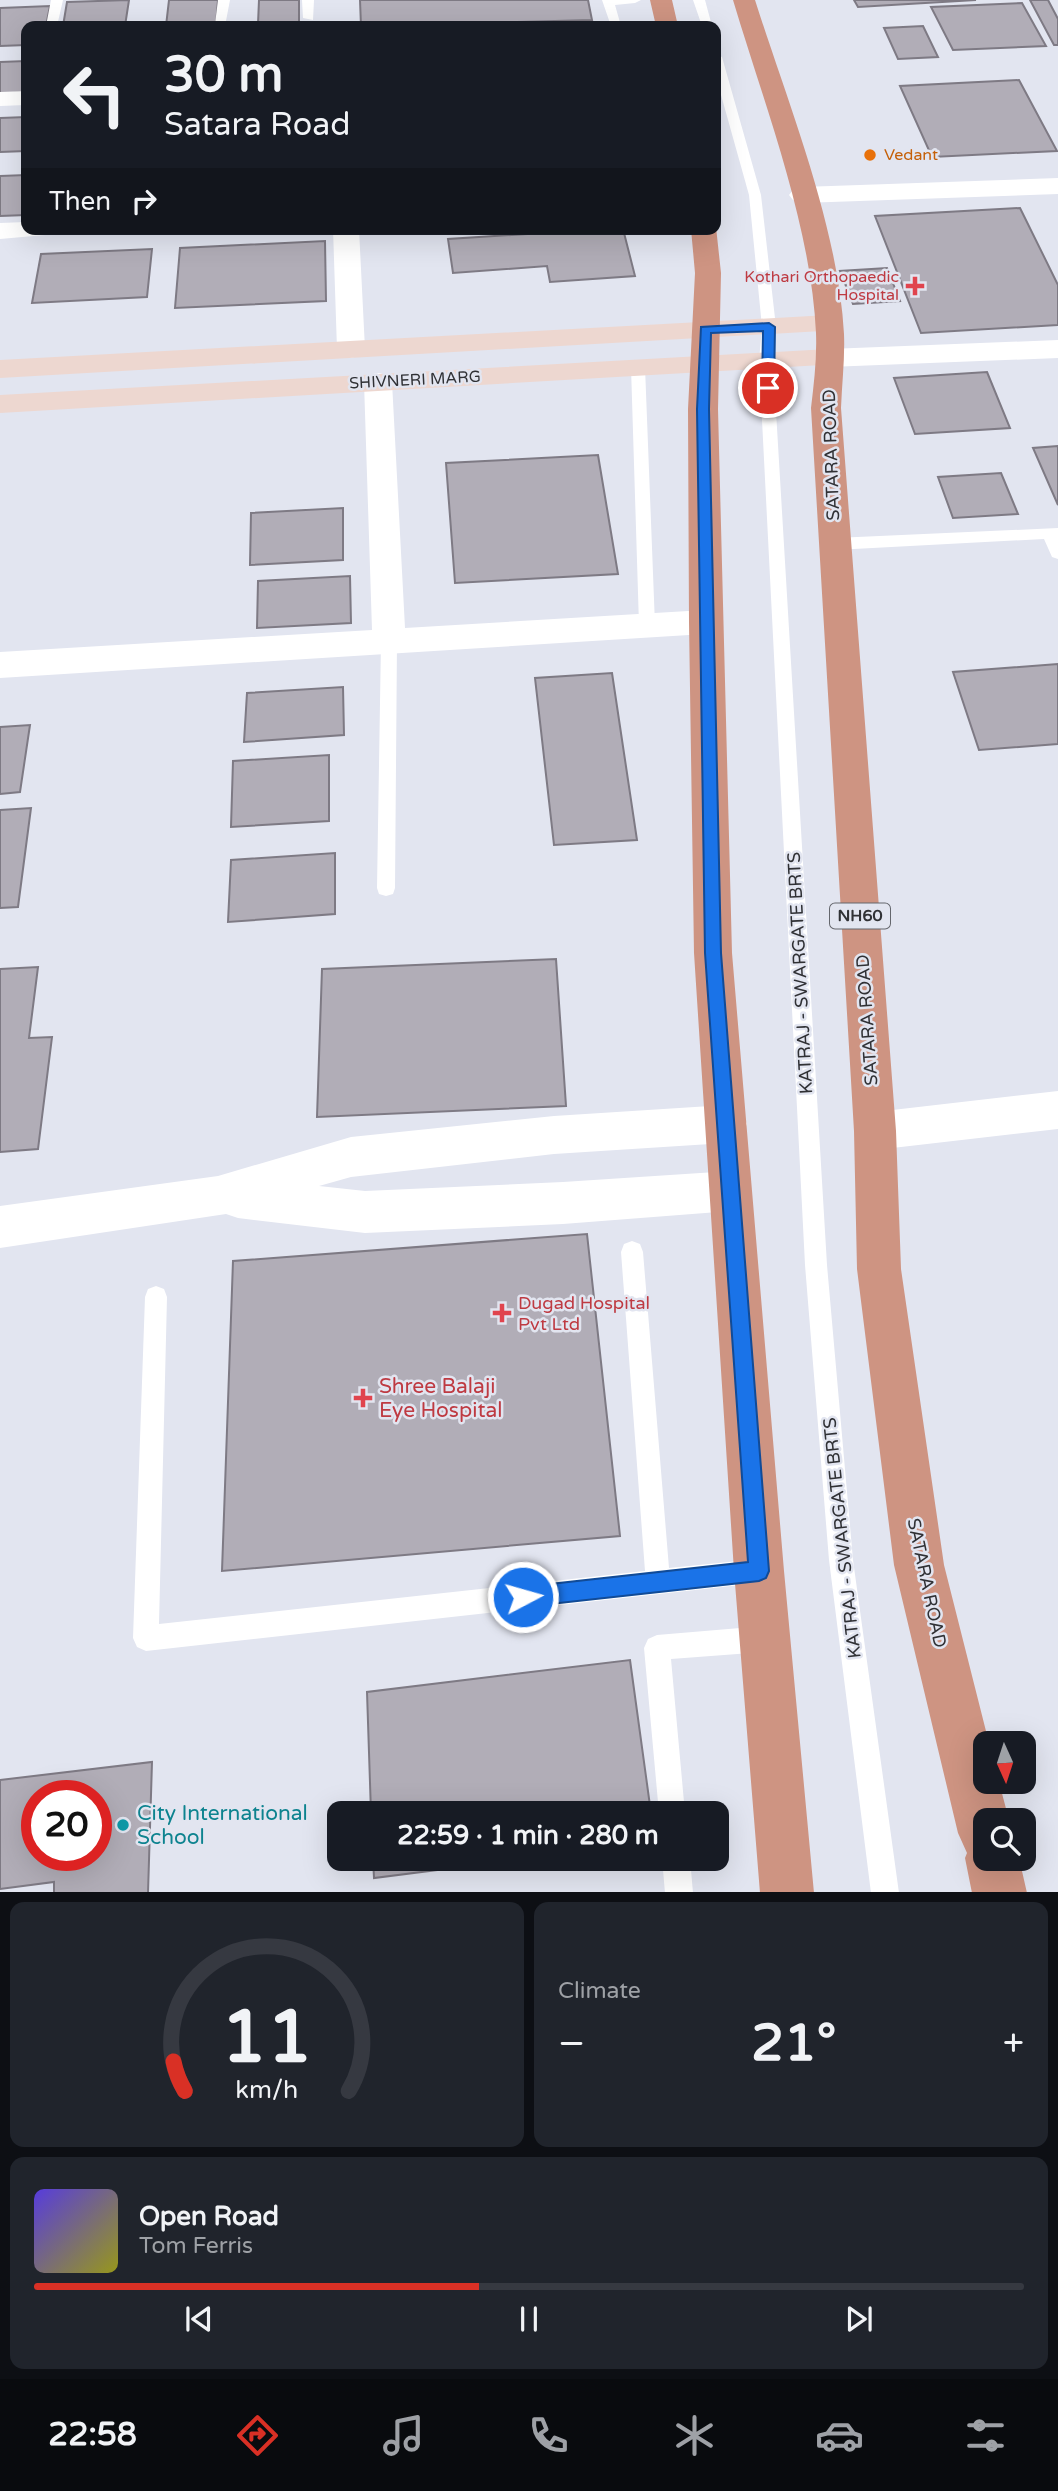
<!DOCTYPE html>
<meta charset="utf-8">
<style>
body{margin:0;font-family:"Varela Round",sans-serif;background:#20242c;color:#f1f3f6;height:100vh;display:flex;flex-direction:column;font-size:26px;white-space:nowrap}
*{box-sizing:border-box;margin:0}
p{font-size:23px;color:#9ea1a6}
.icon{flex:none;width:38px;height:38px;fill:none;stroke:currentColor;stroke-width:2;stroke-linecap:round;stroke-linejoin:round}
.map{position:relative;height:1892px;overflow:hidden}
.sheet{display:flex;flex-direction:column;gap:10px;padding:10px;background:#0d0f14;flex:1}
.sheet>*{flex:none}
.top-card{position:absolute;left:21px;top:21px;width:700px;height:214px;border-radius:14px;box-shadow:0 7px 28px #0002;background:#171b24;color:#f1f3f6;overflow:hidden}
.needle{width:46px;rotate:177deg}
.controls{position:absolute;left:973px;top:1731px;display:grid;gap:14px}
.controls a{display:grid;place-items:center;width:63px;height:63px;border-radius:14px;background:#171b24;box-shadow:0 7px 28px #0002;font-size:35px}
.speed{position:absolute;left:21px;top:1780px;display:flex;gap:14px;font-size:35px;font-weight:700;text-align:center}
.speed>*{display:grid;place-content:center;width:91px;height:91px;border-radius:50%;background:#171b24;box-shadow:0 7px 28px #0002;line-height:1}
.speed .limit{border:10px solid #d22;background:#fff;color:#111}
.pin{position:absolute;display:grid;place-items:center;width:60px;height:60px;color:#fff;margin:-30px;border:4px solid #fff;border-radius:50%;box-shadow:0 2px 7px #0007}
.me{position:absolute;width:77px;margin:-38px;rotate:84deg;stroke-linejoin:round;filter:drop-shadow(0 0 5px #0008)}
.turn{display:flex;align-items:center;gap:24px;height:147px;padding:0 28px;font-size:32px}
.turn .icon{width:91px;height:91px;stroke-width:2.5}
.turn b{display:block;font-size:49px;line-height:60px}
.then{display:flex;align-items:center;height:66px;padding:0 28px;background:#0003;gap:14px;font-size:26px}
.big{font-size:52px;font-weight:800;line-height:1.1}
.sheet .tile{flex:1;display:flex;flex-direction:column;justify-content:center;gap:10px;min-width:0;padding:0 24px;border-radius:14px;background:#20242c}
.sheet .dial{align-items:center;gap:0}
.dial svg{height:182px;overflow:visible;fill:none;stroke:#363941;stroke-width:7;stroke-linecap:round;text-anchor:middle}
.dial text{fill:#f1f3f6;stroke:none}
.song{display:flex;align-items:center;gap:21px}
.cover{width:84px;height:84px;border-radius:10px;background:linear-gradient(135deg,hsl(250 70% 55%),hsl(60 70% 35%))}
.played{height:7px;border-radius:4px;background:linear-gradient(90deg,#d93025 45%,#363941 45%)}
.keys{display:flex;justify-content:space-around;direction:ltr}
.heat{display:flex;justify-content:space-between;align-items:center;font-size:38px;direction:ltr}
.sheet .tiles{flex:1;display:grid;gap:10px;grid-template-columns:1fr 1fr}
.tile:last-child{grid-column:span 2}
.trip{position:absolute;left:327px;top:1801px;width:402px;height:70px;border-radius:14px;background:#171b24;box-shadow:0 7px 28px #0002;font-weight:800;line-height:70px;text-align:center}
.dock{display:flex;height:112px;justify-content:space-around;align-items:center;background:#090b0e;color:#9ea1a6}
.dock .icon{width:49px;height:49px}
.dock .selected{color:#d93025}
.dock b{font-size:32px;color:#f1f3f6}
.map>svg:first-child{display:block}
</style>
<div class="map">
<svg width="1058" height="1893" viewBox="0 0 1058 1893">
<rect width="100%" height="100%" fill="#e2e5f0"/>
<path fill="#b1adb7" stroke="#7e7a84" stroke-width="2" fill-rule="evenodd" d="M129,0L125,26H63L67,2Z
M169,0H218L216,26H166Z
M259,0H299V22L258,24Z
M360,0H588L592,20L361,26Z
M854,0H976L858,7Z
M1030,0H1048L1058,19V45H1054Z
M1022,3L1046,46L953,50L931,7Z
M50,6L46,26H26V45L0,46V8Z
M923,26L938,57L898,59L884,28Z
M26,61V92L0,94V62Z
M1019,80L1057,151L932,157L900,86Z
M26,117V151L0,152V118Z
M26,175V215L0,216V176Z
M1020,208L1058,285V325L921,333L875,216Z
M541,229H623L635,276L550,282L547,266L453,273L448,239L542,233Z
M325,241L326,301L175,308L180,248Z
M152,249L147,297L32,303L41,254Z
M887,268L900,301L853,304L840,271Z
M987,372L1010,428L915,434L894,378Z
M1058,446V505L1033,448Z
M598,455L618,574L455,583L446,463Z
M1001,473L1018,514L953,518L938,477Z
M343,508V560L250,565L251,513Z
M350,576L351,623L257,628L258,581Z
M1058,664V744L979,750L953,672Z
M612,673L637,840L554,845L535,678Z
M343,687L344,735L244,742L247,693Z
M30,725L20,792L0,794V727Z
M329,755V821L231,827L233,761Z
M31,808L18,907L0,908V810Z
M335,853V914L228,922L231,860Z
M556,959L566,1106L317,1117L322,969Z
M38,967L29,1038L52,1037L38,1149L0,1152V969Z
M587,1234L620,1536L222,1571L233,1261Z
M630,1660L651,1813H371L367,1692Z
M152,1762L148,1893H54V1882L0,1889V1780ZM37,1796H96V1855H37Z
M373,1858H531L374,1878Z"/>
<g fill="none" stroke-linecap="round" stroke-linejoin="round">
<path fill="#fff" fill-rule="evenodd" d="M51,0H63L57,26H46Z
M218,0H230L225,26L215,24Z
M302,0H314L313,20L303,18Z
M602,0H641L635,3L615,5L621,26H611Z
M693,0H705L712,26H702Z
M716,54L722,57L761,195L776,327L773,361L827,1265L853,1560L899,1893H871L829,1560L805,1265L759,361L762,327L749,195L716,77Z
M638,362L645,367L655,625L647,631L639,625L631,367Z
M1058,528V559L1052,557L1044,539L835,550L827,544L835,538Z
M389,635L397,641L395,888L393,894L386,896L379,894L377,888L381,641Z
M632,1241L640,1244L643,1252L669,1568L758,1559L767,1562L770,1571L767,1580L758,1583L146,1651L137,1647L133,1638L145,1297L148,1289L156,1286L164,1289L167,1297L159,1624L645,1571L621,1252L624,1244Z
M764,1626L773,1630L777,1639L773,1648L764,1652L671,1659L685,1813H659L644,1648L648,1639L657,1635Z
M662,1858H690L693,1893H665Z"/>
<path fill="#fff" fill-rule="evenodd" d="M26,91V105L0,106V92Z
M1058,178V194L802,203L793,200L789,195L793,190L802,187Z
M26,222V229H49L45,235L0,239V223Z
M333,229H359L365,349L361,355L351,358L341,355L337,349Z
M1058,340V358L829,367L819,364L815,358L819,352L829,349Z
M378,373L388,375L392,382L405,628L705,610L717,613L721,622L717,631L705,634L0,678V652L372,630L364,382L368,375Z
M1058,1091V1129L875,1150L860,1145L854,1131L860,1117L875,1112Z
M726,1105L741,1110L747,1124L741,1138L726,1143L554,1154L351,1177L319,1186L365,1191L563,1182L731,1171L746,1177L752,1191L746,1205L731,1211L563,1224L365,1233L238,1218L226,1214L0,1248V1206L218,1176L351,1137L554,1116Z"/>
<path fill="#edd7d0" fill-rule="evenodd" d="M829,315L839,318L843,324L839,330L0,378V360Z
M829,349L839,352L843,358L839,364L0,413V395Z"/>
<path fill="#ce9482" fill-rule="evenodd" d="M650,0H672L678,26H656Z
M733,0H755C788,104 838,225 844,334C845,358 842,383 841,408L896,1131L901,1269L944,1565L989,1743H985V1782H999L1009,1820H985V1858H1019L1027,1893H972L965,1858L967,1853L958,1833L894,1565L857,1269L854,1131L811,408C814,383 817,358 816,333C811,224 764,104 733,0Z
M716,227L721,273L718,409L732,953L784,1571L814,1893H760L734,1571L694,953L689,622L688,409L695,273L691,229H716Z"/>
</g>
<path fill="#1a73e8" stroke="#114b97" stroke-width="2" d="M769,323L775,327L774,388L768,392L762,388L763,331L711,333L709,409L721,953L769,1571L766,1578L759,1581L523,1607L516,1604L513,1597L516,1590L523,1587L748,1562L705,953L697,409L701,327Z"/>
<circle fill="#e8710a" stroke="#e2e5f0" stroke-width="2.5" cx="870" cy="155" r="7"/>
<g fill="#e0444e" stroke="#e2e5f0" stroke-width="2.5">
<path d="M911.5 275.5h7v7h7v7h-7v7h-7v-7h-7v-7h7z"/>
<path d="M498.5 1302.5h7v7h7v7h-7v7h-7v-7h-7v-7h7z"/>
<path d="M359.5 1387.5h7v7h7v7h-7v7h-7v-7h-7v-7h7z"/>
</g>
<circle fill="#0f9aa8" stroke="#e2e5f0" stroke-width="2.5" cx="123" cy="1825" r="7"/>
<g text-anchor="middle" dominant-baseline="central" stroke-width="5" stroke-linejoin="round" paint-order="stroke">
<g font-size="16" fill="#c56008" stroke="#e2e5f0" text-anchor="start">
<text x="884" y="155">Vedant</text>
</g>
<g font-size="16" fill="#be3a42" stroke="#e2e5f0" text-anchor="end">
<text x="899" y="277">Kothari Orthopaedic<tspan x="899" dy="18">Hospital</tspan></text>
</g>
<g font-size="16" fill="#303135" stroke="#e2e5f0">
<text transform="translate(415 380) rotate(-3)">SHIVNERI MARG</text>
</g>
<rect fill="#e2e5f0" stroke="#65676d" stroke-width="2" x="830" y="903.5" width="60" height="25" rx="5"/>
<g font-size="16" font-weight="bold" fill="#303135">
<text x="860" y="916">NH60</text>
</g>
<g font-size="18" fill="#303135" stroke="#e2e5f0">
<text transform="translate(831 455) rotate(-92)">SATARA ROAD</text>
<text transform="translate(800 973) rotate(-93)">KATRAJ - SWARGATE BRTS</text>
<text transform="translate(867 1020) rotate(-94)">SATARA ROAD</text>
<text transform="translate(842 1538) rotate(-96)">KATRAJ - SWARGATE BRTS</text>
<text transform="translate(927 1583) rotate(78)">SATARA ROAD</text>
</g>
<g font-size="18" fill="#be3a42" stroke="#e2e5f0" text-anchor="start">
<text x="518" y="1303">Dugad Hospital<tspan x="518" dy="21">Pvt Ltd</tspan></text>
</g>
<g font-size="21" fill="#be3a42" stroke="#e2e5f0" text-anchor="start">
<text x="379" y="1386">Shree Balaji<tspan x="379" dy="24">Eye Hospital</tspan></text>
</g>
<g font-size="21" fill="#0d838f" stroke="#e2e5f0" text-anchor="start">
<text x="137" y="1813">City International<tspan x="137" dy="24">School</tspan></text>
</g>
</g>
</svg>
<div class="controls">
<a><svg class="needle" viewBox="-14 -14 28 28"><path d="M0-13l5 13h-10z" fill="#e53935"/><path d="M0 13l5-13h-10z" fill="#9ea1a6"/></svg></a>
<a><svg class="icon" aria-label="search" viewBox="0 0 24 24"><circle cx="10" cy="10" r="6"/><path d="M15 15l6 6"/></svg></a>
</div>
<div class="speed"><div class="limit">20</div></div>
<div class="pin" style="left:768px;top:388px;background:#d93025"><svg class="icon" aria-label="arrive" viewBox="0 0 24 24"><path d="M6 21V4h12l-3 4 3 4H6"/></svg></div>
<svg class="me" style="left:523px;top:1597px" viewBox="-20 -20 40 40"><circle r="17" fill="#1a73e8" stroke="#fff" stroke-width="3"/><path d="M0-11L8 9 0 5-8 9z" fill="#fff"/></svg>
<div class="trip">22:59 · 1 min · 280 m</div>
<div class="top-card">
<div class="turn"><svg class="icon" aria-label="left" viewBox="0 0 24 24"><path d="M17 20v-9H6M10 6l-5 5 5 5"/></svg><div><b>30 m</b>Satara Road</div></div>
<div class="then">Then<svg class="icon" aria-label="right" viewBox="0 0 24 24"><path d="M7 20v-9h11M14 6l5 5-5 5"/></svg></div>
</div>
</div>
<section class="sheet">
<div class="tiles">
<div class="tile dial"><svg viewBox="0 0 100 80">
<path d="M14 69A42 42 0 1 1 86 69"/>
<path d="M14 69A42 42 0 0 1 9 56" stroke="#d93025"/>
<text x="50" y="56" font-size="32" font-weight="700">11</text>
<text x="50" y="72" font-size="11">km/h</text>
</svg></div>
<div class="tile"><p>Climate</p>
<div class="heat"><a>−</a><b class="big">21°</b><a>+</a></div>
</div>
<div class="tile">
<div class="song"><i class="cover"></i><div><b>Open Road</b><p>Tom Ferris</p></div></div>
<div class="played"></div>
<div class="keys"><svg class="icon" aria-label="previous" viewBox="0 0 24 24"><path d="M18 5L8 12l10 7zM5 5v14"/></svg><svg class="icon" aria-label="pause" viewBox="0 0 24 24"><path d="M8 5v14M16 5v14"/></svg><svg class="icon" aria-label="next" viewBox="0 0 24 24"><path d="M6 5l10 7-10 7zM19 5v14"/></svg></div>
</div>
</div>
</section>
<nav class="dock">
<b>22:58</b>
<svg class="icon selected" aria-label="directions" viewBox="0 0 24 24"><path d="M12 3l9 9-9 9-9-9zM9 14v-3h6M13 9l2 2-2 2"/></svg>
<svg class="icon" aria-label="music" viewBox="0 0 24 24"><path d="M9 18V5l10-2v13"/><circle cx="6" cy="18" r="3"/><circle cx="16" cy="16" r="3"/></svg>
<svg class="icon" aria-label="phone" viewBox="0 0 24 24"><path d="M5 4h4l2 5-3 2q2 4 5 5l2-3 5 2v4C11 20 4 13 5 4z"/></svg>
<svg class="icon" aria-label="climate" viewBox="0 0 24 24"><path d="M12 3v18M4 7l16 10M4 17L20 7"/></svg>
<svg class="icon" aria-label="car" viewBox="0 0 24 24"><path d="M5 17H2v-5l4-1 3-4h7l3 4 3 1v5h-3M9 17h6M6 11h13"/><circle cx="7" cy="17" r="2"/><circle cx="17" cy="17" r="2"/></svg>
<svg class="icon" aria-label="filters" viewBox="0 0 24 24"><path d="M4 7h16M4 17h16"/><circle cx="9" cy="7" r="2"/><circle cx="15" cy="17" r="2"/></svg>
</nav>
